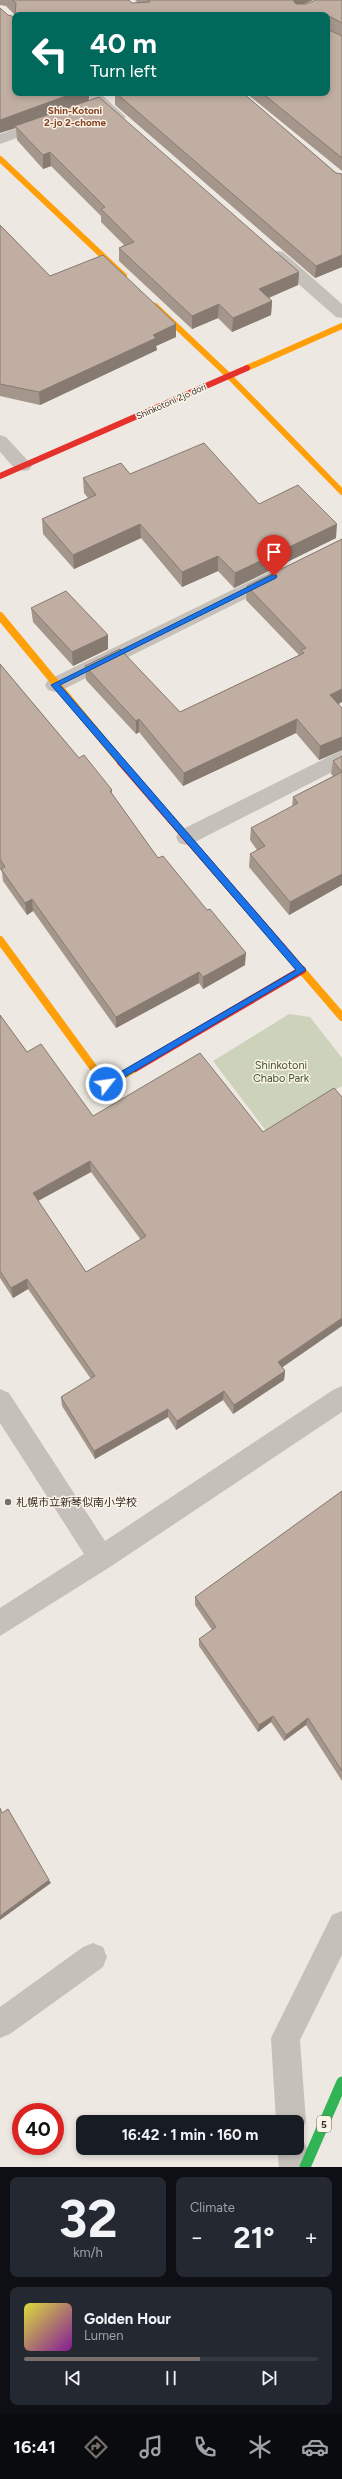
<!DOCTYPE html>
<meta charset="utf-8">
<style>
body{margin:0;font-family:Figtree,"Noto Sans JP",sans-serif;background:#242831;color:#f1f3f6;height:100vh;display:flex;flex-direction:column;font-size:15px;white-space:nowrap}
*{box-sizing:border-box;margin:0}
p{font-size:13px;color:#9ea1a6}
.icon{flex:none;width:22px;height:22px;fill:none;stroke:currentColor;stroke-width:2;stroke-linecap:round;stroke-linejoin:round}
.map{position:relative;height:2167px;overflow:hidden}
.sheet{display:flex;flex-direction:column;gap:10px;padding:10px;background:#0d0f14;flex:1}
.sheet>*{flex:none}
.guide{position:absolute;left:12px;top:12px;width:318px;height:84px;border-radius:8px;box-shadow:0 2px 6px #0003;background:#00695c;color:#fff;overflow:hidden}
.speed{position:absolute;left:12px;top:2103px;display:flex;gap:8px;font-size:20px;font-weight:700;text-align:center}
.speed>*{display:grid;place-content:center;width:52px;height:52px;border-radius:50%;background:#171b24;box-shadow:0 2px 6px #0003;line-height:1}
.speed .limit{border:6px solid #d22;background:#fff;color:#111}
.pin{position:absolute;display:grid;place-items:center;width:34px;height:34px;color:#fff;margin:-41px -17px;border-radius:50% 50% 50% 0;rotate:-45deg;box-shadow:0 0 4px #0007}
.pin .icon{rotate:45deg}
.me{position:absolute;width:44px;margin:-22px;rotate:60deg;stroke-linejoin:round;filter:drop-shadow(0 0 3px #0008)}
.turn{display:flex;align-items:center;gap:14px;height:84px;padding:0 12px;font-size:18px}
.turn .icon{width:52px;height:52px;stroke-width:2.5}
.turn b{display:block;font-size:28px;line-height:34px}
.big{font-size:30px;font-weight:700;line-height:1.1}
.sheet .widget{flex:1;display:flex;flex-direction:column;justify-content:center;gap:6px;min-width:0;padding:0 14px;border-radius:8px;background:#242831}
.sheet .dial{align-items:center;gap:0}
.dial b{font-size:52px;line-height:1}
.song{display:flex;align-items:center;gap:12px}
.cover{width:48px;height:48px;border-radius:6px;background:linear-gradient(135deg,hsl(60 70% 55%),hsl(290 70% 35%))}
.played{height:4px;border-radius:2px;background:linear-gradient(90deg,#776f69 60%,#363941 60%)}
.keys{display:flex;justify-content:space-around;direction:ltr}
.heat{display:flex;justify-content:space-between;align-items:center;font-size:22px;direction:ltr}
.sheet .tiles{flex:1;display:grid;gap:10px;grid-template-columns:1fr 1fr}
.widget:last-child{grid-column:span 2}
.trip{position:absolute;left:76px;top:2115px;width:228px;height:40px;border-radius:8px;background:#171b24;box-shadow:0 2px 6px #0003;font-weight:700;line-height:40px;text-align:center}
.menu{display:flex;height:64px;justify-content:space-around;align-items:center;background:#090b0e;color:#9ea1a6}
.menu .icon{width:28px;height:28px}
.menu .current{color:#776f69}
.menu b{font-size:18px;color:#f1f3f6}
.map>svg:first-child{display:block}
</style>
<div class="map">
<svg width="342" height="2167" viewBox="0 0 342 2167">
<rect width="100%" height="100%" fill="#ede8e1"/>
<path fill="#ccd3ba" d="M289,1014L310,1017L342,1058V1086L267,1132L213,1061Z"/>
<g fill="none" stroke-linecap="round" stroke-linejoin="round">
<path fill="#c6c0ba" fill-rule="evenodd" d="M84,93H100L126,117L123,120H113Z
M45,118L53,123L50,126L0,144V134Z
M277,251L283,252L342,304V318L336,317L271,260L269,256L271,252Z
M0,435L6,437L29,462L32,466L29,470C15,474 9,461 0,452Z
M273,570L279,572L282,577L279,582L62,690L55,692L48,690L45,685L48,680Z
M342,750V767L193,843L186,845L179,843L176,837L179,831Z
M342,1386V1412L110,1567L0,1636V1608L84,1554L0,1423V1389L9,1393L105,1541L333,1390Z
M342,1911V1955L300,2040L306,2122L301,2132L297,2134V2122H276L271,2038L332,1915Z
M93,1943L103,1947L107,1957L103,1967L10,2034L0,2038V2007L83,1947Z
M297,2135L302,2138L307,2148L309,2167H279L277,2148H297Z"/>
<path stroke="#30b455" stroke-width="11" d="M305,2167L342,2082"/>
<path stroke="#ff9f0a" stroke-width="6" d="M0,159L124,276
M155,306L229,376L342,492
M247,368L342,326"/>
<path stroke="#ff9f0a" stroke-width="8" d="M0,616L121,762
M0,940L106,1085L135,1068
M292,959L342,1017"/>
<path stroke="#e5322d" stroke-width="6" d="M0,476L247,368"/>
<path stroke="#e5322d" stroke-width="8" d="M121,762L292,959
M135,1068L302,970"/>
</g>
<path fill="#a5968b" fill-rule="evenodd" d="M0,0H129L132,3H138L135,0H313L304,4L342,0V171L246,93H327L15,15L6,6L0,5Z
M0,8L89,100L299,272L298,285L269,298L272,301L271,315L232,332L218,318L192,329L119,261V248L124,245L101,222V216L51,166L43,169L17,140L16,128Z
M115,93H243L336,173L342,174V267L315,278L115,105Z
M0,225L50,276L176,324V337L156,346L157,350L40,405L0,396Z
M130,474L259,504L336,538L234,588L218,571L182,587L141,538L74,569L43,534L42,519L88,498L84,493L83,478Z
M342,539V702L338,704L342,708V750L319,760L296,733L183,786L139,732L136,734L86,680L85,666L180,712L299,655L246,600L247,586Z
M31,608L108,649L73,666L33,622Z
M0,664L79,758L112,790V794L158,858L245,965L203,989L199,983L116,1028L33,911L27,915L3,881L2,872L0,869Z
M342,756V885L289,915L249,867L250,854L257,850L250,840L251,828L292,807L293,797L333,776L331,774L333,761Z
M0,1015L27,1052L93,1116L285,1371L284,1380L233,1414L223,1400L176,1430L168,1417L95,1459L62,1406L61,1397L91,1379L28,1289L13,1298L0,1278ZM91,1172L141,1240L86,1272L38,1201Z
M342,1491V1781L306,1725L284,1741L271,1722L258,1732L199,1646V1639L212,1630L195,1605V1597Z"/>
<path fill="#867a71" d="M293,0H313L294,8Z
M74,93H89V100L15,126L16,128L0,133V120Z
M104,93H111L104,95Z
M50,152L51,166L43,169V155Z
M342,255V267L315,278L316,266Z
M299,272L298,285L258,302L259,289Z
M272,301L271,315L232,332L233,318Z
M219,304L218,318L192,329V316Z
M176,324V337L156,346L157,350L40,405L39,392L153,335Z
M140,524L141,538L74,569L73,555Z
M337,524L336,538L234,588L235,573Z
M218,556V571L182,587V572Z
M108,635V649L73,666L72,652Z
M342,689V702L329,709L330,695Z
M139,719V732L136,734V721Z
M297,719L296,733L183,786L184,773Z
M342,737V750L319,760L320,746Z
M342,874V885L289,915L290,902Z
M32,899L33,911L27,915L25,903Z
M246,953L245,965L203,989V977Z
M199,972V983L116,1028V1017Z
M90,1161L91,1172L34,1203L33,1193Z
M27,1279L28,1289L13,1298L11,1288Z
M342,1318V1326L277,1371L278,1362Z
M285,1371L284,1380L233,1414L234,1405Z
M224,1391L223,1400L176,1430L177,1421Z
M168,1409V1417L95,1459L94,1451Z
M273,1716L271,1722L258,1732L259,1725Z
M308,1718L306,1725L284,1741L286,1735Z
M49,1880L51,1883L0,1920V1916Z"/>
<path fill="#c0aea2" stroke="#867a71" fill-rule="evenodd" d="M12,0H129L132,3L150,2L148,0H293L296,4H306L316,0H342V23L327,15H15L16,3Z
M0,8L8,15L15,17V93H74L0,120Z
M327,22V29L342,36V158L262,93H327Z
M116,93H243L336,173L342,174V255L316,266Z
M99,97L299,272L259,289L272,301L233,318L219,304L192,316L119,248L134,242L101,209L105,207L50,152L43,155L15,126Z
M0,225L50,276L103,255L176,324L153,335L156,338L39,392L0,384Z
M204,443L259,504L298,485L337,524L235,573L218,556L182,572L140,524L73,555L42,519L96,495L83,478L121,463L130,474Z
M342,539V689L330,695L342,708V737L320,746L297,719L184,773L139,719L136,721L85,666L120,649L180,712L304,653L301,650L306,648L247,586Z
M66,591L108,635L72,652L31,608Z
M0,664L79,758L84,755L112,790L110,791L158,858L163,856L207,910L210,909L246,953L203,977L199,972L116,1017L32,899L25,903L1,869L5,867L0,859Z
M342,756V874L290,902L250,854L265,846L251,828L298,803L293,797L342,772L333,761Z
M0,1015L27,1052L41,1044L93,1116L200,1053L263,1132L334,1088L342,1097V1318L278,1362L285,1371L234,1405L224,1391L177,1421L168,1409L94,1451L61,1397L95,1376L27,1279L11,1288L0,1271ZM90,1161L146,1236L86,1272L33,1193Z
M342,1491V1771L308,1718L286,1735L273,1716L259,1725L199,1639L216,1627L195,1597Z
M0,1808L2,1813L8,1809L49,1880L0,1916Z"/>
<path fill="#1a73e8" stroke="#114b97" d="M274,574L277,576L276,578L60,685L306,970L106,1088L103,1087V1082L296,970L51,685Z"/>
<circle fill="#776f69" stroke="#faf3e8" stroke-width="1.5" cx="8" cy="1502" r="4"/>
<g text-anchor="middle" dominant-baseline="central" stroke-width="3" stroke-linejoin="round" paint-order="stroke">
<g font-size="9" fill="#372e28" stroke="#faf3e8">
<text transform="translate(171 401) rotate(-24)">Shinkotoni 2jo dori</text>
</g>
<g font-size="10" font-weight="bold" fill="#874120" stroke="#faf3e8">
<text x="75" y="110">Shin-Kotoni<tspan x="75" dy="12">2-jo 2-chome</tspan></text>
</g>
<rect fill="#faf3e8" stroke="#726962" stroke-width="1" x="317" y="2116" width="14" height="16" rx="3"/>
<g font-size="10" font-weight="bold" fill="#372e28">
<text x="324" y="2124">5</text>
</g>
<g font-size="11" fill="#43562b" stroke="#faf3e8">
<text x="281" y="1065">Shinkotoni<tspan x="281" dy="13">Chabo Park</tspan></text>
</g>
<g font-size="11" fill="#372e28" stroke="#faf3e8" text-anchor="start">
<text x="16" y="1502">札幌市立新琴似南小学校</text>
</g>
</g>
</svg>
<div class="speed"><div class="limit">40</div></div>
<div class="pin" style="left:274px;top:576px;background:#d93025"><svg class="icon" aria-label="arrive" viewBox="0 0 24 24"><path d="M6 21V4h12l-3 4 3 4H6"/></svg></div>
<svg class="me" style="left:106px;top:1084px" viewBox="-20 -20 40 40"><circle r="17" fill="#1a73e8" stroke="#fff" stroke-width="3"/><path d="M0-11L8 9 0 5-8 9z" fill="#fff"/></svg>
<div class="trip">16:42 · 1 min · 160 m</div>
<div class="guide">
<div class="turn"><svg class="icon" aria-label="left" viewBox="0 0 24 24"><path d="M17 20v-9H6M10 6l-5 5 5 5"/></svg><div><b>40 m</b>Turn left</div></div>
</div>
</div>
<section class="sheet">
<div class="tiles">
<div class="widget dial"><b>32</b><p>km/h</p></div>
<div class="widget"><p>Climate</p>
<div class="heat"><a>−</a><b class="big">21°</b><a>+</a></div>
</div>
<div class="widget">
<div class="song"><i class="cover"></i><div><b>Golden Hour</b><p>Lumen</p></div></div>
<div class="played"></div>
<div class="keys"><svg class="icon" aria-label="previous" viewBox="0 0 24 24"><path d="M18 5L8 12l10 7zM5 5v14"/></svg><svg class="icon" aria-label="pause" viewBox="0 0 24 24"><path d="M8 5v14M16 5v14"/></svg><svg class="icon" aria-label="next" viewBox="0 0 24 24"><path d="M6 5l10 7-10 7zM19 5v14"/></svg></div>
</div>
</div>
</section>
<nav class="menu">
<b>16:41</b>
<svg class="icon current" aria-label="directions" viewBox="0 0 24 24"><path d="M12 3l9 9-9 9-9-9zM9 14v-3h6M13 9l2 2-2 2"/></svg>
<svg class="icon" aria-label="music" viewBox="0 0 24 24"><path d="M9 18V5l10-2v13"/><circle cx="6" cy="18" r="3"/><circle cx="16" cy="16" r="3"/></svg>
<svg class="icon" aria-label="phone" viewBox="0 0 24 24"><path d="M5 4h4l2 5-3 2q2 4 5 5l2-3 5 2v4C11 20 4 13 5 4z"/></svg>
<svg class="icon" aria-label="climate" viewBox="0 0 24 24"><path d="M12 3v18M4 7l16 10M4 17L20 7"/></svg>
<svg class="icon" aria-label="car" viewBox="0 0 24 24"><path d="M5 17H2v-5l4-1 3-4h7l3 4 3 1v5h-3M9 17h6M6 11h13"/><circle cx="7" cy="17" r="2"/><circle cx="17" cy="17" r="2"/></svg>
</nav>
